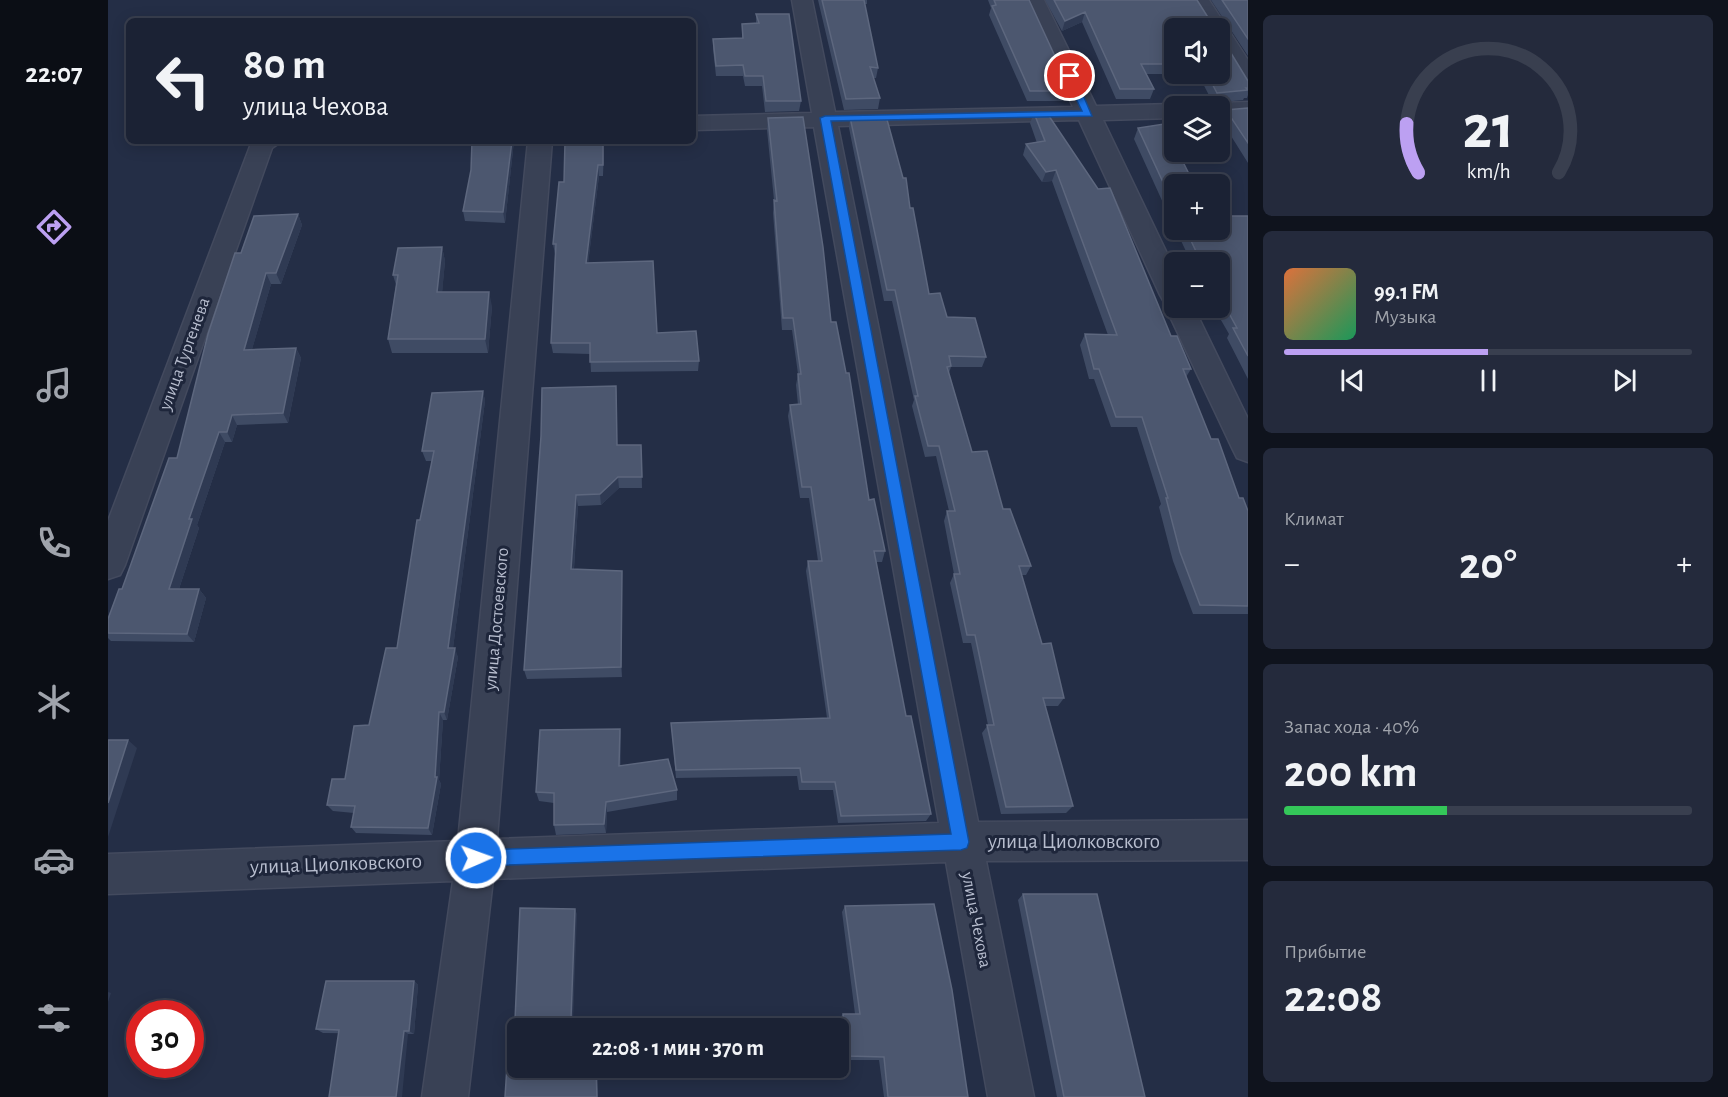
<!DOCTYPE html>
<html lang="ru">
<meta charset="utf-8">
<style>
body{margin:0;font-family:"Alegreya Sans",sans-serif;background:#242a3c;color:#f1f3f6;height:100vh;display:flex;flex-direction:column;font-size:22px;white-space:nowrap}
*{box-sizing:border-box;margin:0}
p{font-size:20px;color:#a0a4ac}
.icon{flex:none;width:33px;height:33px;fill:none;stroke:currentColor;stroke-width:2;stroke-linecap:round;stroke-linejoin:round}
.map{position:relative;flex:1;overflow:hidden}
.drawer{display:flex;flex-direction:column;gap:15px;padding:15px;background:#0f131d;width:480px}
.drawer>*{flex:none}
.hud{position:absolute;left:18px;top:18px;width:570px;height:126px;border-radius:9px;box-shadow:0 3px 15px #0003,0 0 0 2px #393f4f;background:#1b2234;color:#f1f3f6;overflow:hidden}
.tools{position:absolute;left:1056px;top:18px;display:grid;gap:12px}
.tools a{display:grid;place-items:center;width:66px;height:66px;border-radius:9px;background:#1b2234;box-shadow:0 3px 15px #0003,0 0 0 2px #393f4f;font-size:30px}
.speed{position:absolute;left:18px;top:1000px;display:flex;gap:12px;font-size:30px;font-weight:700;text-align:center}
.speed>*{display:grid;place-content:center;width:78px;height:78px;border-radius:50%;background:#1b2234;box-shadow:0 3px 15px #0003,0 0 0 2px #393f4f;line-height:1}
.speed .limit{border:9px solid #d22;background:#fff;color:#111}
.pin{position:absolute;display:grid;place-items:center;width:51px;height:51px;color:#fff;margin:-26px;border:3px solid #fff;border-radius:50%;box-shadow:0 2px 6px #0007}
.me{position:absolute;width:66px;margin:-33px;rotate:88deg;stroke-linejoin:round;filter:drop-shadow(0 0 4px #0008)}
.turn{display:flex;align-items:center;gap:21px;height:126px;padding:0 18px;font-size:27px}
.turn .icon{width:78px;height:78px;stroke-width:2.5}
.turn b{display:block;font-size:42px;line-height:51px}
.big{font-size:45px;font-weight:700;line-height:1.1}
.drawer .card{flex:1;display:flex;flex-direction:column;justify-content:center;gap:9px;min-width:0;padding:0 21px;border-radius:9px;background:#242a3c}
.drawer .dial{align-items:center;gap:0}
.dial svg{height:156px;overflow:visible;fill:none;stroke:#393f4f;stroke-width:7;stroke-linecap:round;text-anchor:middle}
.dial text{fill:#f1f3f6;stroke:none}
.song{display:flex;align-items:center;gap:18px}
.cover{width:72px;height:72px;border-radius:9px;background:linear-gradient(135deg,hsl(20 70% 55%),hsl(150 70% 35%))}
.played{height:6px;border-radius:3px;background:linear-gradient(90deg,#bca0f2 50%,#393f4f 50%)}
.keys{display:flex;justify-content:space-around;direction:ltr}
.heat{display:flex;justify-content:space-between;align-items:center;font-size:33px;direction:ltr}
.charge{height:9px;border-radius:4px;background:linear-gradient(90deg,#34c759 40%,#393f4f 0)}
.trip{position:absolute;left:399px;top:1018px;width:342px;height:60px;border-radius:9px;background:#1b2234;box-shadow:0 3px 15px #0003,0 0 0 2px #393f4f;font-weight:700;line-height:60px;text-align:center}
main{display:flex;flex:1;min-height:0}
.menu{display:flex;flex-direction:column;width:108px;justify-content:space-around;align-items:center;background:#0b0e15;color:#a0a4ac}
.menu .icon{width:42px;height:42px}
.menu .selected{color:#bca0f2}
.menu b{font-size:27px;color:#f1f3f6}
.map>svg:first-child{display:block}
</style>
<main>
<nav class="menu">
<b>22:07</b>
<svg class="icon selected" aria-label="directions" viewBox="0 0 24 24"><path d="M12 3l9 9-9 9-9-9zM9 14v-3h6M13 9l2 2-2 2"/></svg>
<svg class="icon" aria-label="music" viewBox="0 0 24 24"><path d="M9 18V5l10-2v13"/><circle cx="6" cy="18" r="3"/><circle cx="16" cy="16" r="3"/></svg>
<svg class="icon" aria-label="phone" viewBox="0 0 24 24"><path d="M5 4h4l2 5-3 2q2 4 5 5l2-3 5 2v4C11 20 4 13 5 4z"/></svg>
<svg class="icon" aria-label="climate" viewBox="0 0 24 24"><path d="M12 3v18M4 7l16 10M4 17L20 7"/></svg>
<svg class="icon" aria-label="car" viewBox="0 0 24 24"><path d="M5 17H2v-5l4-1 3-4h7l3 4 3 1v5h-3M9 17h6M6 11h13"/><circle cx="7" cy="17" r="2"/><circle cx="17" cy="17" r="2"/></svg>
<svg class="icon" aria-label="filters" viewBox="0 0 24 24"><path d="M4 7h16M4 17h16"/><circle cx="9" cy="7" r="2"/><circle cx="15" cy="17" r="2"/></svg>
</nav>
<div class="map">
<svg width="1140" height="1097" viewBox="0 0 1140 1097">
<rect width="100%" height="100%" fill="#242e46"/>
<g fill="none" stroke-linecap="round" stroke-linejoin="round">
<g stroke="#434a5e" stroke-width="3">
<path id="minor" d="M684,0H704L727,112L965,107L916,0H936L988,106L1066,104L1075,106H1066V118L995,120L1066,268V308H1086L1140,419V462L1129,458L1125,450L1058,308L1061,303L1056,302L1052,295L971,120L730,126L870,822L1140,820V860L878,861L926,1097H880L838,862L385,879L360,1097H314L345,881L0,894V854L350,841L420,141H444L389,839L831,823L706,127L585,130V116L704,113Z
M1081,0H1101L1140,60V85L1132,83L1112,49V28H1099Z
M1140,102V116L1112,117V106H1103L1112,103Z
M144,141H174L164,148L17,565L12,575L0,579V521Z"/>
</g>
<use href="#minor" fill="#394155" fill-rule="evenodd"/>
</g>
<path fill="#3f4b64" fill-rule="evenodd" d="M710,0H759V4H756L770,68L768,78H765L772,98L770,109L736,110Z
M880,0H921L963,91L960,101H919L881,15L883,8Z
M937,0H1089L1140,81V95L1139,98H1136L1135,100L1105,103L1090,74H1038L1046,89L1042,99H1008L974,22L954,31ZM1066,28L1112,74H1066Z
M1103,0H1140V56Z
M648,14L693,101L691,111L657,112L654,86H637L635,76H608L605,49V39L634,38V24H648Z
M1140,108V163L1113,120L1118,110Z
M926,113L1063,336L1083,369L1078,377L1103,439L1131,498L1140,511V614H1085L1065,561L1051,507L1053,504L1029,427H1003L986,379H981L972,345L977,334L1000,335L944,181L934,182L915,155L918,144L929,143L922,123Z
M742,117L802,208L821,294L839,317L878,357L874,367H843L841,373L864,452L895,509L923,566L918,575H913L934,644L956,698L950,706H937L965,806L958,813L893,814L874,733L880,725L863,643H855L842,583L846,574L836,521L839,511H841L828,456L817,457L804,406L806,400L784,301H776L741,128Z
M660,118L723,322L761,500L777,551L774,562H768L798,716L823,814L818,821L730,823L725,790H691L689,776L568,778L563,723L719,718L698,571L700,561H710L701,498H692L680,416L682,405H690L688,385L690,374L684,330H674L665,213L666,200L659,130Z
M1030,128L1066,184V227L1026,139Z
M406,141L397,223L357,221L355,211L363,170Z
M496,141L495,176H491L480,263L549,333L591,361L590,371L483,372L482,354L445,353L443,343L447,254L445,244L456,182Z
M190,214L194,225L173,284H163L144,349L188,348L193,358L180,423L129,425L124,442H117L89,525L91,528L71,589H91L98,598L86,642L3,641L0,638V619L14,589L69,458L133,253Z
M1140,216V379L1119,338L1121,334L1106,308H1112V262H1083L1068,230H1112Z
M334,247L337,261L334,292L384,306L380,353H284L280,339L288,285L285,275Z
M508,386L509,445H533L534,488H511L493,505L470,506L466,569L514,571V677L419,679L416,670L433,436Z
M375,391L377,401L345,648L350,657L339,720H335L331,780L333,784L324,835L248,833L243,827L246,813L225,811L219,805L237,779L261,725L289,648L312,520L324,461H318L314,451Z
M512,729L513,740V766L569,790V800L499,812L498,833L448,835L446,825V803L431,801L428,792Z
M915,894L1037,1097H949L910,900Z
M737,906L860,1097H776L771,1060H736L732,1018L735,1014H747L734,912Z
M306,981L310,985L306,1034L215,1033L208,1029Z"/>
<path fill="#2f3a53" d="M977,12L974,22L954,31L957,21Z
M404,141H406L397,223L395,212Z
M495,141H496L495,176Z
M490,165L491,176L479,273L478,263Z
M948,170L944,181L934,182L938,172Z
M190,214L194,225L173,284L168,273Z
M334,247L337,261L333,306L329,292Z
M158,273L163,284L141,360L136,350Z
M381,292L384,306L380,353L377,339Z
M188,348L193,358L180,423L175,413Z
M375,391L377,401L344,656L340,648Z
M124,415L129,425L124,442L119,432Z
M111,432L117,442L89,525L91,528L68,598L61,589L81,519Z
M510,477L511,488L493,505L492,494Z
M468,495L470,506L465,579L463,569Z
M514,571V677L513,667Z
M91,589L98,598L86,642L79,634Z
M347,648L350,657L339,720L336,712Z
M331,712L335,720L331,780L333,784L324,835L320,828L327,777Z
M512,729L513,740V776L511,766Z
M20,740L29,748L0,837V803Z
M498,802L499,812L498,833L496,824Z
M467,909L469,914L465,1023L463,1019Z
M306,981L310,985L306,1034L301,1031Z
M0,992L3,993L0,1002Z
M296,1031L300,1034L294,1097H288Z
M488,1068H490V1097H489Z"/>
<path fill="#4c576f" stroke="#5d677e" stroke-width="1.5" d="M714,0H756L770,68L762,67L772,98L738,99Z
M886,0H921L963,91H922L884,6L888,5Z
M946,0H1089L1101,19L1114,20L1115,40L1140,81V88H1138L1140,90L1109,93L1099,74H1112V28H1066V64H1033L1046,89H1012L977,12L957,21Z
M1114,0H1140V39Z
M648,14H681L693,101H658L655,76H637L635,65L608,66L605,39L635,38L634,24L651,23Z
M1140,108V143L1118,110Z
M926,113H939L990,189L1002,188L1063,336H1069L1083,369H1075L1103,439H1110L1131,498H1135L1140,511V606L1092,605L1072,552L1058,498H1060L1034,417H1008L991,369H986L977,334L1009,335L948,170L938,172L918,144L937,141Z
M778,116L795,178H798L802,208H805L821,294L832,293L839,317L867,318L878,357L841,356L843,366L839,367L864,452L879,451L895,509H902L923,566H911L934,644L943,643L956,698H935L965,806L898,807L879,725H886L867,635H859L846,574H852L839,511H847L831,446H820L807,396H810L787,290H779L742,117Z
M695,117L715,247L723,322H728L738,373H741L761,500L766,499L777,551H766L798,716H803L823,814L733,816L727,782H694L692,768L568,770L563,723L722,718L700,561H714L703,487H694L682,405L693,404L690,374H693L685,318H675L666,200L669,201L660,118Z
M1056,124L1066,145V152H1070L1086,184H1066V206L1030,128Z
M364,141H404L395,212L355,211L363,170Z
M457,141H495V165H490L478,263L545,261L549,333L588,331L591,361L482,362V343H443L448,244H445L451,182H456Z
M190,214L168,273H158L136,350L188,348L175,413L124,415L119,432H111L81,519H84L61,589H91L79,634L0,633V619L11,589H14L61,458H69L100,334L127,253H133L146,216Z
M1112,216H1140V356L1125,328H1129L1112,297V262H1093L1078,230H1112Z
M334,247L329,292H381L377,339H280L290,275H285L290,248Z
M508,386L509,445H533L534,477H510L492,494L468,495L463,569L514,571L513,667L416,670L433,436L434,388Z
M375,391L340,648H347L336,712H331L327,777H329L320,828L243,827L247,806L219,805L224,779H237L246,726L261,725L278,648H289L309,520H312L326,451H314L324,393Z
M512,729L511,766L560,759L569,790L498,802L496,824L446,825V793L428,792L432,730Z
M0,740H20L0,803Z
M915,894H989L1037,1097H956Z
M826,904L844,990L860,1097H780L776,1057L740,1056L735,1014H752L737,906Z
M412,908L467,909L463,1019H488V1029H410V1068H488L489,1097H397L402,1020H407Z
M218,981H306L301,1031H296L288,1097H221L231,1030L208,1029Z"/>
<path fill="#1a73e8" stroke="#114b97" stroke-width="1.5" d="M962,73L967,76L984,116L723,121L861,842L859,848L853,850L368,866L362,864L359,858L362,852L368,850L843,834L712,118L717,116L974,111L957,76Z"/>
<g text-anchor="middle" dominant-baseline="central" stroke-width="6" stroke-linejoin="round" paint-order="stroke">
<g font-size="18" fill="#b7bdce" stroke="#1e263b">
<text transform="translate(77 354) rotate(-70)">улица Тургенева</text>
<text transform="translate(389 619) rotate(-85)">улица Достоевского</text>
<text transform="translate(868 920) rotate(79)">улица Чехова</text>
</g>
<g font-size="21" fill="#b7bdce" stroke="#1e263b">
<text x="966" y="841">улица Циолковского</text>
<text transform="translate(228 864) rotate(-2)">улица Циолковского</text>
</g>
</g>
</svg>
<div class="tools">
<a><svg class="icon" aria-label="sound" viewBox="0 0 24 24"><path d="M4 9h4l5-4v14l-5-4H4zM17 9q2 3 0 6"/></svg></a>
<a><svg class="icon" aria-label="layers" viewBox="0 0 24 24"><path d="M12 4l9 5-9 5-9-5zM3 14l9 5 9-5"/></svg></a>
<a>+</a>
<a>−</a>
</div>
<div class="speed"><div class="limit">30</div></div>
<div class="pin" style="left:962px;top:76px;background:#d93025"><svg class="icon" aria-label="arrive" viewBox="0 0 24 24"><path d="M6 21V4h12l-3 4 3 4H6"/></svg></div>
<svg class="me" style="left:368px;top:858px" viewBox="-20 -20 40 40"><circle r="17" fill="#1a73e8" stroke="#fff" stroke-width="3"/><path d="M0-11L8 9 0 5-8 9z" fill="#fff"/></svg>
<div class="trip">22:08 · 1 мин · 370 m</div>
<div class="hud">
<div class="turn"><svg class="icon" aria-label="left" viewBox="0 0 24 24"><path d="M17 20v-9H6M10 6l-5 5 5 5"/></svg><div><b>80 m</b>улица Чехова</div></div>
</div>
</div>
<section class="drawer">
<div class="card dial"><svg viewBox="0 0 100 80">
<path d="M14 69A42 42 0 1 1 86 69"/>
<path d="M14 69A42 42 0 0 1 8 44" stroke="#bca0f2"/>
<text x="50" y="56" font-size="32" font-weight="700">21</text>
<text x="50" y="72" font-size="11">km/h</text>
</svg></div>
<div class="card">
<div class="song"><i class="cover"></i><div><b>99.1 FM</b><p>Музыка</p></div></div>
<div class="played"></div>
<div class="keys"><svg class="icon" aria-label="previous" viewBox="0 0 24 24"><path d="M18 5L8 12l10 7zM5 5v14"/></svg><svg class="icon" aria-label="pause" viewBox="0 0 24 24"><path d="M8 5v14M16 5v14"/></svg><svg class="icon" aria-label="next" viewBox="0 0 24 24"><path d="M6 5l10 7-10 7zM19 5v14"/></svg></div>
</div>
<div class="card"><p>Климат</p>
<div class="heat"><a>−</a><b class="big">20°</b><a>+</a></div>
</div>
<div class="card"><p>Запас хода · 40%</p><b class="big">200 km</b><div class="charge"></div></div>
<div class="card"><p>Прибытие</p><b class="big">22:08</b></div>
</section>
</main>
